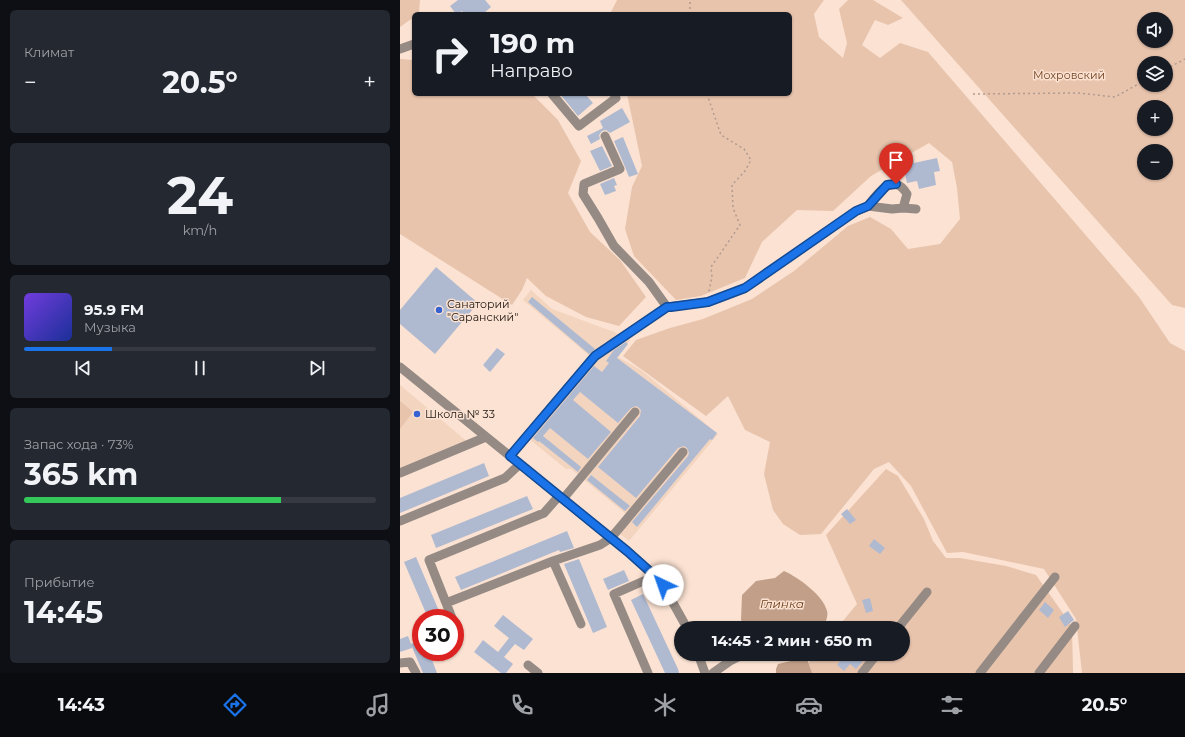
<!DOCTYPE html>
<html lang="ru">
<meta charset="utf-8">
<style>
body{margin:0;font-family:Montserrat,sans-serif;background:#242831;color:#f1f3f6;height:100vh;display:flex;flex-direction:column;font-size:15px;white-space:nowrap}
*{box-sizing:border-box;margin:0}
p{font-size:13px;color:#9ea1a6}
.icon{flex:none;width:22px;height:22px;fill:none;stroke:currentColor;stroke-width:2;stroke-linecap:round;stroke-linejoin:round}
.map{position:relative;flex:1;overflow:hidden}
.details{display:flex;flex-direction:column;gap:10px;padding:10px;background:#0d0f14;width:400px}
.details>*{flex:none}
.banner{position:absolute;left:12px;top:12px;width:380px;height:84px;border-radius:6px;box-shadow:0 1px 3px #0004;background:#171b24;color:#f1f3f6;overflow:hidden}
.buttons{position:absolute;left:737px;top:12px;display:grid;gap:8px}
.buttons a{display:grid;place-items:center;width:36px;height:36px;border-radius:50%;background:#171b24;box-shadow:0 1px 3px #0004;font-size:20px}
.speed{position:absolute;left:12px;top:609px;display:flex;gap:8px;font-size:20px;font-weight:700;text-align:center}
.speed>*{display:grid;place-content:center;width:52px;height:52px;border-radius:50%;background:#171b24;box-shadow:0 1px 3px #0004;line-height:1}
.speed .limit{border:6px solid #d22;background:#fff;color:#111}
.pin{position:absolute;display:grid;place-items:center;width:34px;height:34px;color:#fff;margin:-41px -17px;border-radius:50% 50% 50% 0;rotate:-45deg;box-shadow:0 0 4px #0007}
.pin .icon{rotate:45deg}
.me{position:absolute;width:44px;margin:-22px;rotate:318deg;stroke-linejoin:round;filter:drop-shadow(0 0 3px #0008)}
.turn{display:flex;align-items:center;gap:14px;height:84px;padding:0 12px;font-size:18px}
.turn .icon{width:52px;height:52px;stroke-width:2.5}
.turn b{display:block;font-size:28px;line-height:34px}
.big{font-size:30px;font-weight:700;line-height:1.1}
.details .widget{flex:1;display:flex;flex-direction:column;justify-content:center;gap:6px;min-width:0;padding:0 14px;border-radius:6px;background:#242831}
.details .dial{align-items:center;gap:0}
.dial b{font-size:52px;line-height:1}
.song{display:flex;align-items:center;gap:12px}
.cover{width:48px;height:48px;border-radius:6px;background:linear-gradient(135deg,hsl(260 70% 55%),hsl(230 70% 35%))}
.played{height:4px;border-radius:2px;background:linear-gradient(90deg,#1a73e8 25%,#363941 25%)}
.keys{display:flex;justify-content:space-around;direction:ltr}
.heat{display:flex;justify-content:space-between;align-items:center;font-size:22px;direction:ltr}
.charge{height:6px;border-radius:3px;background:linear-gradient(90deg,#34c759 73%,#363941 0)}
.trip{position:absolute;left:274px;top:621px;width:236px;height:40px;border-radius:20px;background:#171b24;box-shadow:0 1px 3px #0004;font-weight:700;line-height:40px;text-align:center}
.menu{display:flex;height:64px;justify-content:space-around;align-items:center;background:#090b0e;color:#9ea1a6}
.menu .icon{width:28px;height:28px}
.menu .current{color:#1a73e8}
.menu b{font-size:18px;color:#f1f3f6}
main{display:flex;flex:1;min-height:0}
.map>svg:first-child{display:block}
</style>
<main>
<section class="details">
<div class="widget"><p>Климат</p>
<div class="heat"><a>−</a><b class="big">20.5°</b><a>+</a></div>
</div>
<div class="widget dial"><b>24</b><p>km/h</p></div>
<div class="widget">
<div class="song"><i class="cover"></i><div><b>95.9 FM</b><p>Музыка</p></div></div>
<div class="played"></div>
<div class="keys"><svg class="icon" aria-label="previous" viewBox="0 0 24 24"><path d="M18 5L8 12l10 7zM5 5v14"/></svg><svg class="icon" aria-label="pause" viewBox="0 0 24 24"><path d="M8 5v14M16 5v14"/></svg><svg class="icon" aria-label="next" viewBox="0 0 24 24"><path d="M6 5l10 7-10 7zM19 5v14"/></svg></div>
</div>
<div class="widget"><p>Запас хода · 73%</p><b class="big">365 km</b><div class="charge"></div></div>
<div class="widget"><p>Прибытие</p><b class="big">14:45</b></div>
</section>
<div class="map">
<svg width="785" height="673" viewBox="0 0 785 673">
<rect width="100%" height="100%" fill="#fbe2d2"/>
<path fill="#f3d4bf" d="M131,290L152,309L214,332L230,340L218,357L241,370L318,434L229,541L214,529L226,514L171,469H166L128,438L191,357L123,300Z
M0,385L70,444L0,477Z"/>
<path fill="#e8c4ad" fill-rule="evenodd" d="M0,0H20L19,13L14,14V17L0,27Z
M217,0H424L414,14L419,37L443,58L447,43L439,9L448,0H473L503,18L488,25L475,20L462,45L480,58L500,43L528,52L739,297L770,343L785,351V673H682L676,619L644,569L563,552L547,553L511,486L489,462L474,469L421,534L400,535L383,524L373,510L364,474L370,442L345,430L328,396L306,416L223,356L236,340L270,328L303,319L352,299L394,271L448,226L470,217L491,229L508,249L540,244L560,219L557,188L552,162L529,143L471,176L433,211L397,210L362,242L345,278L301,296L276,300L234,256L225,229L232,187L242,166L227,94H390V14H210Z
M501,0H785V308L772,305ZM744,19H766V41H744ZM744,63H766V85H744ZM744,107H766V129H744ZM744,151H766V173H744Z
M0,59L14,60V94H132L158,120L181,161L168,193L190,232L220,260L246,297L219,326L186,317L146,296L127,278L122,290L112,305L0,234Z
M0,401L13,412L0,429Z
M486,469L498,476L524,519L533,541L546,558H560L606,566L636,575L672,626L673,673H400L416,654H503V628H437L457,604L426,535Z"/>
<path fill="#c29f88" d="M384,571C398,577 424,596 427,611C428,614 427,618 426,621L419,626L409,628H347L341,620L342,595L356,581L375,578Z
M404,658L407,659L412,673H376V669L378,664Z"/>
<path fill="#afbad1" d="M58,0H85L91,7L83,14H64L62,11L56,14L50,6Z
M160,94H185L193,103L178,116Z
M222,108L230,122L210,133L206,130L202,131L199,135L200,139L191,144L187,136L203,128L200,121Z
M223,137L238,174L229,177L225,167L214,141Z
M202,146L212,166L200,171L190,151Z
M512,153L514,163L537,158L540,171L534,172L536,185L519,189L517,181L507,183L501,155Z
M214,178L217,185L214,186L216,191L205,195L200,184Z
M36,267L78,303L35,354L0,324V310Z
M132,297L195,349L189,354L128,302Z
M226,342L228,344L217,358L317,433L312,440L310,439L237,527L232,522L288,456L289,453L287,448L284,446L278,448L236,498L198,467L240,416L241,410L238,407L236,406L231,408L218,423L180,392L173,400L211,432L188,459L150,428L143,436L181,467L178,472L139,441L138,442L133,438L194,366L202,372L209,363L206,361L214,350Z
M97,348L105,354L90,372L83,365Z
M84,463L89,476L0,513V498Z
M191,475L230,506L225,511L187,480Z
M127,496L133,509L36,548L31,535Z
M447,509L456,520L450,524L441,514Z
M167,531L174,548L160,552L159,550L61,590L55,577Z
M474,539L485,548L480,554L469,546Z
M16,557L42,618H28L4,562Z
M179,559L207,627L193,633L164,564Z
M224,570L229,581L208,590L203,579Z
M243,594L278,669L279,673H265L231,600Z
M470,598L473,611L466,613L462,600Z
M645,602L654,610L648,618L639,610Z
M668,611L674,620L665,627L659,617Z
M103,615L133,639L124,650L115,644L104,657L113,664L106,673H101L74,652L83,640L98,652L109,638L94,626Z
M8,636L11,644L21,640V652H29L37,673H23L12,647V648L0,652V639Z
M445,654H457L464,660L456,669L450,664L444,671L437,665Z"/>
<g fill="none" stroke-linecap="round" stroke-linejoin="round">
<path stroke="#af9b8f" stroke-width="1.5" stroke-dasharray="2 3" stroke-linecap="butt" d="M290,14V0
M766,69L785,59
M307,94L321,135L344,149L351,160L345,171L332,185L333,208L340,225L311,267L312,277L309,291L310,293
M573,94L678,93L715,97L744,81"/>
<path stroke="#958a84" stroke-width="9" d="M0,49L14,44
M152,94L179,126L216,98L214,94
M205,136L220,169L184,184L183,194L198,218L214,246L249,282L267,307L308,302L345,288L456,211L468,206L492,209L503,208L516,209
M468,206C478,192 494,172 507,194L503,208
M0,367L227,551L255,576L263,585L287,628
M110,456L195,356L267,307
M0,473L86,437
M163,499L235,412
M0,521L105,478L120,464
M153,561L200,545L211,538L283,452
M46,603L153,561L181,624
M52,618L29,560L144,513L159,496
M498,628L527,592
M298,654L305,673
M0,663L10,662L16,673
M128,665L138,673
M248,673L214,594L255,576
M313,673L330,661L344,654
M462,673L477,654
M580,673L655,577
M639,673L675,626"/>
</g>
<g fill="none" stroke-linecap="round" stroke-linejoin="round">
<g stroke="#114b97" stroke-width="10">
<path id="route" d="M263,585L255,576L227,551L110,456L195,356L267,307H271L308,302L345,288L456,211L468,206L487,185L496,184"/>
</g>
<use href="#route" stroke="#1a73e8" stroke-width="7"/>
</g>
<g fill="#3762d2" stroke="#fbe2d2" stroke-width="1.5">
<circle cx="39" cy="310" r="4"/>
<circle cx="17" cy="414" r="4"/>
</g>
<g text-anchor="middle" dominant-baseline="central" stroke-width="3" stroke-linejoin="round" paint-order="stroke">
<g font-size="11" fill="#71411e" stroke="#fbe2d2">
<text x="669" y="75">Мохровский</text>
</g>
<g font-size="11" fill="#1e1510" stroke="#fbe2d2" text-anchor="start">
<text x="47" y="304">Санаторий<tspan x="47" dy="13">"Саранский"</tspan></text>
<text x="25" y="414">Школа № 33</text>
</g>
<g font-size="12" font-style="italic" fill="#70401c" stroke="#fbe2d2">
<text x="382" y="603">Глинка</text>
</g>
</g>
</svg>
<div class="buttons">
<a><svg class="icon" aria-label="sound" viewBox="0 0 24 24"><path d="M4 9h4l5-4v14l-5-4H4zM17 9q2 3 0 6"/></svg></a>
<a><svg class="icon" aria-label="layers" viewBox="0 0 24 24"><path d="M12 4l9 5-9 5-9-5zM3 14l9 5 9-5"/></svg></a>
<a>+</a>
<a>−</a>
</div>
<div class="speed"><div class="limit">30</div></div>
<div class="pin" style="left:496px;top:184px;background:#d93025"><svg class="icon" aria-label="arrive" viewBox="0 0 24 24"><path d="M6 21V4h12l-3 4 3 4H6"/></svg></div>
<svg class="me" style="left:263px;top:585px" viewBox="-20 -20 40 40"><circle r="19" fill="#fff"/><path d="M0-13L10 11 0 6-10 11z" fill="#1a73e8"/></svg>
<div class="trip">14:45 · 2 мин · 650 m</div>
<div class="banner">
<div class="turn"><svg class="icon" aria-label="right" viewBox="0 0 24 24"><path d="M7 20v-9h11M14 6l5 5-5 5"/></svg><div><b>190 m</b>Направо</div></div>
</div>
</div>
</main>
<nav class="menu">
<b>14:43</b>
<svg class="icon current" aria-label="directions" viewBox="0 0 24 24"><path d="M12 3l9 9-9 9-9-9zM9 14v-3h6M13 9l2 2-2 2"/></svg>
<svg class="icon" aria-label="music" viewBox="0 0 24 24"><path d="M9 18V5l10-2v13"/><circle cx="6" cy="18" r="3"/><circle cx="16" cy="16" r="3"/></svg>
<svg class="icon" aria-label="phone" viewBox="0 0 24 24"><path d="M5 4h4l2 5-3 2q2 4 5 5l2-3 5 2v4C11 20 4 13 5 4z"/></svg>
<svg class="icon" aria-label="climate" viewBox="0 0 24 24"><path d="M12 3v18M4 7l16 10M4 17L20 7"/></svg>
<svg class="icon" aria-label="car" viewBox="0 0 24 24"><path d="M5 17H2v-5l4-1 3-4h7l3 4 3 1v5h-3M9 17h6M6 11h13"/><circle cx="7" cy="17" r="2"/><circle cx="17" cy="17" r="2"/></svg>
<svg class="icon" aria-label="filters" viewBox="0 0 24 24"><path d="M4 7h16M4 17h16"/><circle cx="9" cy="7" r="2"/><circle cx="15" cy="17" r="2"/></svg>
<b>20.5°</b>
</nav>
